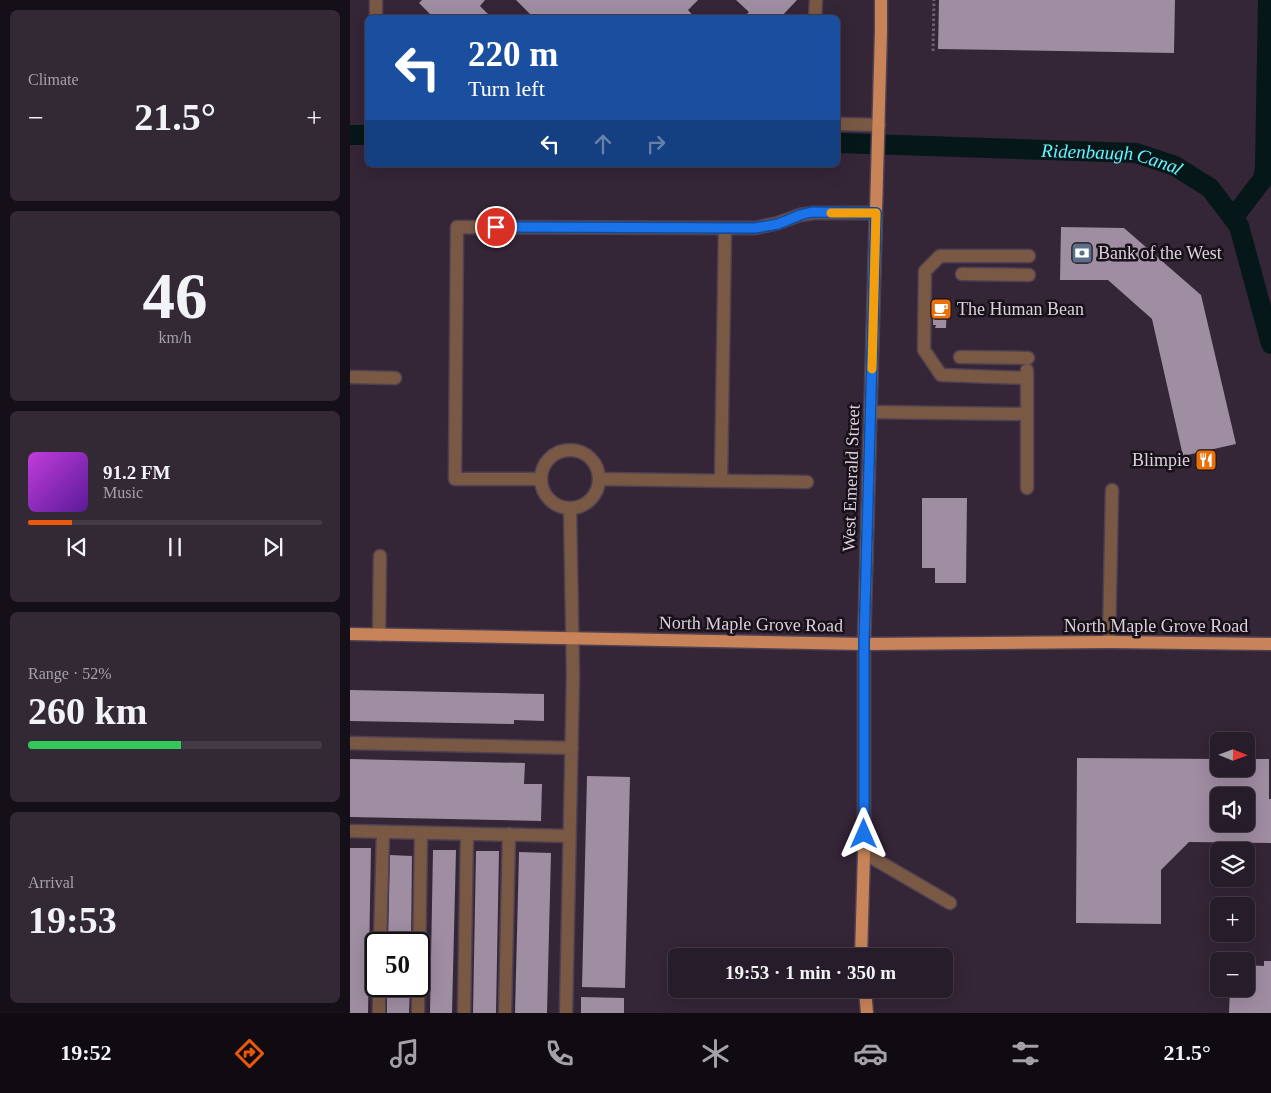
<!DOCTYPE html>
<meta charset="utf-8">
<style>
body{margin:0;font-family:Georgia,serif;background:#332935;color:#f1f3f6;height:100vh;display:flex;flex-direction:column;font-size:19px;white-space:nowrap}
*{box-sizing:border-box;margin:0}
p{font-size:16px;color:#a4a1a8}
.icon{flex:none;width:28px;height:28px;fill:none;stroke:currentColor;stroke-width:2;stroke-linecap:round;stroke-linejoin:round}
.map{position:relative;flex:1;overflow:hidden}
.panel{display:flex;flex-direction:column;gap:10px;padding:10px;background:#150f17;width:350px}
.panel>*{flex:none}
.banner{position:absolute;left:15px;top:15px;width:475px;height:152px;border-radius:8px;box-shadow:0 5px 20px #0002,0 0 0 1px #433a46;background:#1a4fa0;color:#fff;overflow:hidden}
.needle{width:32px;rotate:91deg}
.buttons{position:absolute;left:860px;top:732px;display:grid;gap:10px}
.buttons a{display:grid;place-items:center;width:45px;height:45px;border-radius:8px;background:#271c29;box-shadow:0 5px 20px #0002,0 0 0 1px #433a46;font-size:25px}
.speed{position:absolute;left:15px;top:932px;display:flex;gap:10px;font-size:25px;font-weight:700;text-align:center}
.speed>*{display:grid;place-content:center;width:65px;height:65px;border-radius:50%;background:#271c29;box-shadow:0 5px 20px #0002,0 0 0 1px #433a46;line-height:1}
.speed .limit{border:2px solid #111;border-radius:8px;background:#fff;color:#111}
.pin{position:absolute;display:grid;place-items:center;width:42px;height:42px;color:#fff;margin:-21px;border:2px solid #fff;border-radius:50%;box-shadow:0 1px 5px #0007}
.me{position:absolute;width:55px;margin:-28px;rotate:0deg;stroke-linejoin:round;filter:drop-shadow(0 0 4px #0008)}
.turn{display:flex;align-items:center;gap:18px;height:105px;padding:0 20px;font-size:22px}
.turn .icon{width:65px;height:65px;stroke-width:2.5}
.turn b{display:block;font-size:35px;line-height:42px}
.lanes{display:flex;align-items:center;height:48px;padding:0 20px;background:#0003;justify-content:center;gap:25px;direction:ltr}
.lanes .off{opacity:.35}
.big{font-size:38px;font-weight:600;line-height:1.1}
.panel .tile{flex:1;display:flex;flex-direction:column;justify-content:center;gap:8px;min-width:0;padding:0 18px;border-radius:8px;background:#332935}
.panel .dial{align-items:center;gap:0}
.dial b{font-size:65px;line-height:1}
.song{display:flex;align-items:center;gap:15px}
.cover{width:60px;height:60px;border-radius:8px;background:linear-gradient(135deg,hsl(290 70% 55%),hsl(270 70% 35%))}
.played{height:5px;border-radius:2px;background:linear-gradient(90deg,#ea580c 15%,#433a46 15%)}
.keys{display:flex;justify-content:space-around;direction:ltr}
.heat{display:flex;justify-content:space-between;align-items:center;font-size:28px;direction:ltr}
.charge{height:8px;border-radius:4px;background:linear-gradient(90deg,#34c759 52%,#433a46 0)}
.trip{position:absolute;left:318px;top:948px;width:285px;height:50px;border-radius:8px;background:#271c29;box-shadow:0 5px 20px #0002,0 0 0 1px #433a46;font-weight:600;line-height:50px;text-align:center}
.dock{display:flex;height:80px;justify-content:space-around;align-items:center;background:#100b10;color:#a4a1a8}
.dock .icon{width:35px;height:35px}
.dock .selected{color:#ea580c}
.dock b{font-size:22px;color:#f1f3f6}
main{display:flex;flex:1;min-height:0}
.map>svg:first-child{display:block}
</style>
<main>
<section class="panel">
<div class="tile"><p>Climate</p>
<div class="heat"><a>−</a><b class="big">21.5°</b><a>+</a></div>
</div>
<div class="tile dial"><b>46</b><p>km/h</p></div>
<div class="tile">
<div class="song"><i class="cover"></i><div><b>91.2 FM</b><p>Music</p></div></div>
<div class="played"></div>
<div class="keys"><svg class="icon" aria-label="previous" viewBox="0 0 24 24"><path d="M18 5L8 12l10 7zM5 5v14"/></svg><svg class="icon" aria-label="pause" viewBox="0 0 24 24"><path d="M8 5v14M16 5v14"/></svg><svg class="icon" aria-label="next" viewBox="0 0 24 24"><path d="M6 5l10 7-10 7zM19 5v14"/></svg></div>
</div>
<div class="tile"><p>Range · 52%</p><b class="big">260 km</b><div class="charge"></div></div>
<div class="tile"><p>Arrival</p><b class="big">19:53</b></div>
</section>
<div class="map">
<svg width="921" height="1013" viewBox="0 0 921 1013">
<rect width="100%" height="100%" fill="#342537"/>
<g fill="none" stroke-linecap="round" stroke-linejoin="round">
<g stroke="#051718" stroke-width="20">
<path d="M0,135H18"/>
<path id="s1" d="M488,143L786,153L825,166L860,188L889,226L921,344"/>
<path d="M883,218L913,179L915,167L918,0"/>
</g>
</g>
<path fill="#9f8da2" fill-rule="evenodd" d="M72,0H135L130,6L142,18H77L80,14L69,3Z
M166,0H348L338,10L345,18H184Z
M386,0H447L430,18H393L399,12Z
M589,0H825L824,53L588,49Z
M711,227L774,228L851,295L886,444L833,456L802,319L758,280H710Z
M586,299H597L596,328H585L586,325H583V318H585Z
M572,498H617L616,583H585V568H572Z
M0,690L194,694V721L164,720V724L0,721Z
M727,758L869,759V769H896V759H919V799H921V843L839,842L811,870V924L726,923ZM869,796H896V824H869Z
M0,759L175,763L174,784H192L191,821L0,817Z
M237,776L280,777L275,988L232,987Z
M0,848H21L18,1013H0Z
M83,850H106L102,1013H80Z
M126,851H149L146,1013H123Z
M169,852L201,853L197,1013H165Z
M40,855L62,856L61,944H38Z
M914,961H921V1013H879L880,989H896V965L914,966Z
M37,986H60L59,1013H37Z
M231,997L274,998V1013H231Z"/>
<g fill="none" stroke-linecap="round" stroke-linejoin="round">
<g stroke="#4f4152" stroke-width="15">
<path id="minor" d="M26,18V0
M465,18L466,0
M488,124L529,125
M612,274L679,275
M610,357L678,358
M0,377L45,378
M677,378L591,375L574,350L575,271L590,256H679
M520,412L677,414
M191 479a29 29 0 1 1 58 0a29 29 0 1 1-58 0Z
M191,479H105L107,227L405,228L428,223L450,215L463,213H526
M250,479L457,482
M371,481L375,228
M677,488V370
M29,635L30,556
M759,642L762,490
M0,743L222,748
M0,831L220,836
M514,853L600,903
M30,944L33,832
M69,967L71,833
M29,1013V986
M68,1013V986
M114,1013L117,834
M155,1013L159,834
M216,1013L223,675L220,509"/>
</g>
<g stroke="#4f4152" stroke-width="15">
<path id="major" d="M0,634L514,644L759,642L921,644
M511,956L514,853V644L531,31V0
M515,989L517,1013"/>
</g>
<path stroke="#6d6070" stroke-width="3" stroke-dasharray="2.5 2.5" stroke-linecap="butt" d="M583,51L584,0"/>
<use href="#minor" stroke="#7a5944" stroke-width="12"/>
<use href="#major" stroke="#c88458" stroke-width="12"/>
</g>
<g fill="none" stroke-linecap="round" stroke-linejoin="round">
<g stroke="#114b97" stroke-width="12">
<path id="route" d="M146,227L405,228L428,224L450,215L462,212L526,213L514,644V834"/>
</g>
<use href="#route" stroke="#1a73e8" stroke-width="9"/>
<path stroke="#f59e0b" stroke-width="9" d="M481,213H526L522,369"/>
</g>
<defs>
<g id="bank-square" transform="scale(1.125)"><rect x="-9" y="-9" width="18" height="18" rx="4" fill="#5c6f8a" stroke="#181119"/><path d="M-6-4H6V4H-6ZM0-2.3a2.3 2.3 0 1 0 0 4.6a2.3 2.3 0 1 0 0-4.6Z" fill="#fff"/></g>
<g id="cafe-square" transform="scale(1.125)"><rect x="-9" y="-9" width="18" height="18" rx="4" fill="#e8710a" stroke="#181119"/><path d="M-5.5-4.5H6V0H3Q3 3.5 0 3.5H-2.5Q-5.5 3.5-5.5 0ZM3-3.2v2h1.7v-2ZM-6 4.5H4V6H-6Z" fill="#fff"/></g>
<g id="restaurant-square" transform="scale(1.125)"><rect x="-9" y="-9" width="18" height="18" rx="4" fill="#e8710a" stroke="#181119"/><path d="M-5-6h1v4h1v-4h1v4h1v-4h1v5L-1.5 .5V6h-2V.5L-5-1ZM5-6V6H3V1.5H1.5Q1.5-4 5-6Z" fill="#fff"/></g>
</defs>
<g fill-rule="evenodd">
<use href="#bank-square" x="732" y="253"/>
<use href="#cafe-square" x="591" y="309"/>
<use href="#restaurant-square" x="856" y="460"/>
</g>
<g text-anchor="middle" dominant-baseline="central" stroke-width="5" stroke-linejoin="round" paint-order="stroke">
<g font-size="18" fill="#dbd1dd" stroke="#181119" text-anchor="start">
<text x="748" y="253">Bank of the West</text>
<text x="607" y="309">The Human Bean</text>
<text x="840" y="460" text-anchor="end">Blimpie</text>
</g>
<g font-size="18" fill="#dbd1dd" stroke="#181119">
<text transform="translate(501 478) rotate(-88)">West Emerald Street</text>
<text transform="translate(401 624) rotate(1)">North Maple Grove Road</text>
<text x="806" y="626">North Maple Grove Road</text>
</g>
<g font-size="19" font-style="italic" fill="#67f2ff" stroke="#181119">
<text stroke="none"><textPath href="#s1" startOffset="275">Ridenbaugh Canal</textPath></text>
</g>
</g>
</svg>
<div class="buttons">
<a><svg class="needle" viewBox="-14 -14 28 28"><path d="M0-13l5 13h-10z" fill="#e53935"/><path d="M0 13l5-13h-10z" fill="#a4a1a8"/></svg></a>
<a><svg class="icon" aria-label="sound" viewBox="0 0 24 24"><path d="M4 9h4l5-4v14l-5-4H4zM17 9q2 3 0 6"/></svg></a>
<a><svg class="icon" aria-label="layers" viewBox="0 0 24 24"><path d="M12 4l9 5-9 5-9-5zM3 14l9 5 9-5"/></svg></a>
<a>+</a>
<a>−</a>
</div>
<div class="speed"><div class="limit">50</div></div>
<div class="pin" style="left:146px;top:227px;background:#d93025"><svg class="icon" aria-label="arrive" viewBox="0 0 24 24"><path d="M6 21V4h12l-3 4 3 4H6"/></svg></div>
<svg class="me" style="left:514px;top:834px" viewBox="-20 -20 40 40"><path d="M0-17L14 15 0 8-14 15z" fill="#1a73e8" stroke="#fff" stroke-width="4"/></svg>
<div class="trip">19:53 · 1 min · 350 m</div>
<div class="banner">
<div class="turn"><svg class="icon" aria-label="left" viewBox="0 0 24 24"><path d="M17 20v-9H6M10 6l-5 5 5 5"/></svg><div><b>220 m</b>Turn left</div></div>
<div class="lanes"><svg class="icon" aria-label="left" viewBox="0 0 24 24"><path d="M17 20v-9H6M10 6l-5 5 5 5"/></svg><svg class="icon off" aria-label="ahead" viewBox="0 0 24 24"><path d="M12 20V5M6 11l6-6 6 6"/></svg><svg class="icon off" aria-label="right" viewBox="0 0 24 24"><path d="M7 20v-9h11M14 6l5 5-5 5"/></svg></div>
</div>
</div>
</main>
<nav class="dock">
<b>19:52</b>
<svg class="icon selected" aria-label="directions" viewBox="0 0 24 24"><path d="M12 3l9 9-9 9-9-9zM9 14v-3h6M13 9l2 2-2 2"/></svg>
<svg class="icon" aria-label="music" viewBox="0 0 24 24"><path d="M9 18V5l10-2v13"/><circle cx="6" cy="18" r="3"/><circle cx="16" cy="16" r="3"/></svg>
<svg class="icon" aria-label="phone" viewBox="0 0 24 24"><path d="M5 4h4l2 5-3 2q2 4 5 5l2-3 5 2v4C11 20 4 13 5 4z"/></svg>
<svg class="icon" aria-label="climate" viewBox="0 0 24 24"><path d="M12 3v18M4 7l16 10M4 17L20 7"/></svg>
<svg class="icon" aria-label="car" viewBox="0 0 24 24"><path d="M5 17H2v-5l4-1 3-4h7l3 4 3 1v5h-3M9 17h6M6 11h13"/><circle cx="7" cy="17" r="2"/><circle cx="17" cy="17" r="2"/></svg>
<svg class="icon" aria-label="filters" viewBox="0 0 24 24"><path d="M4 7h16M4 17h16"/><circle cx="9" cy="7" r="2"/><circle cx="15" cy="17" r="2"/></svg>
<b>21.5°</b>
</nav>
